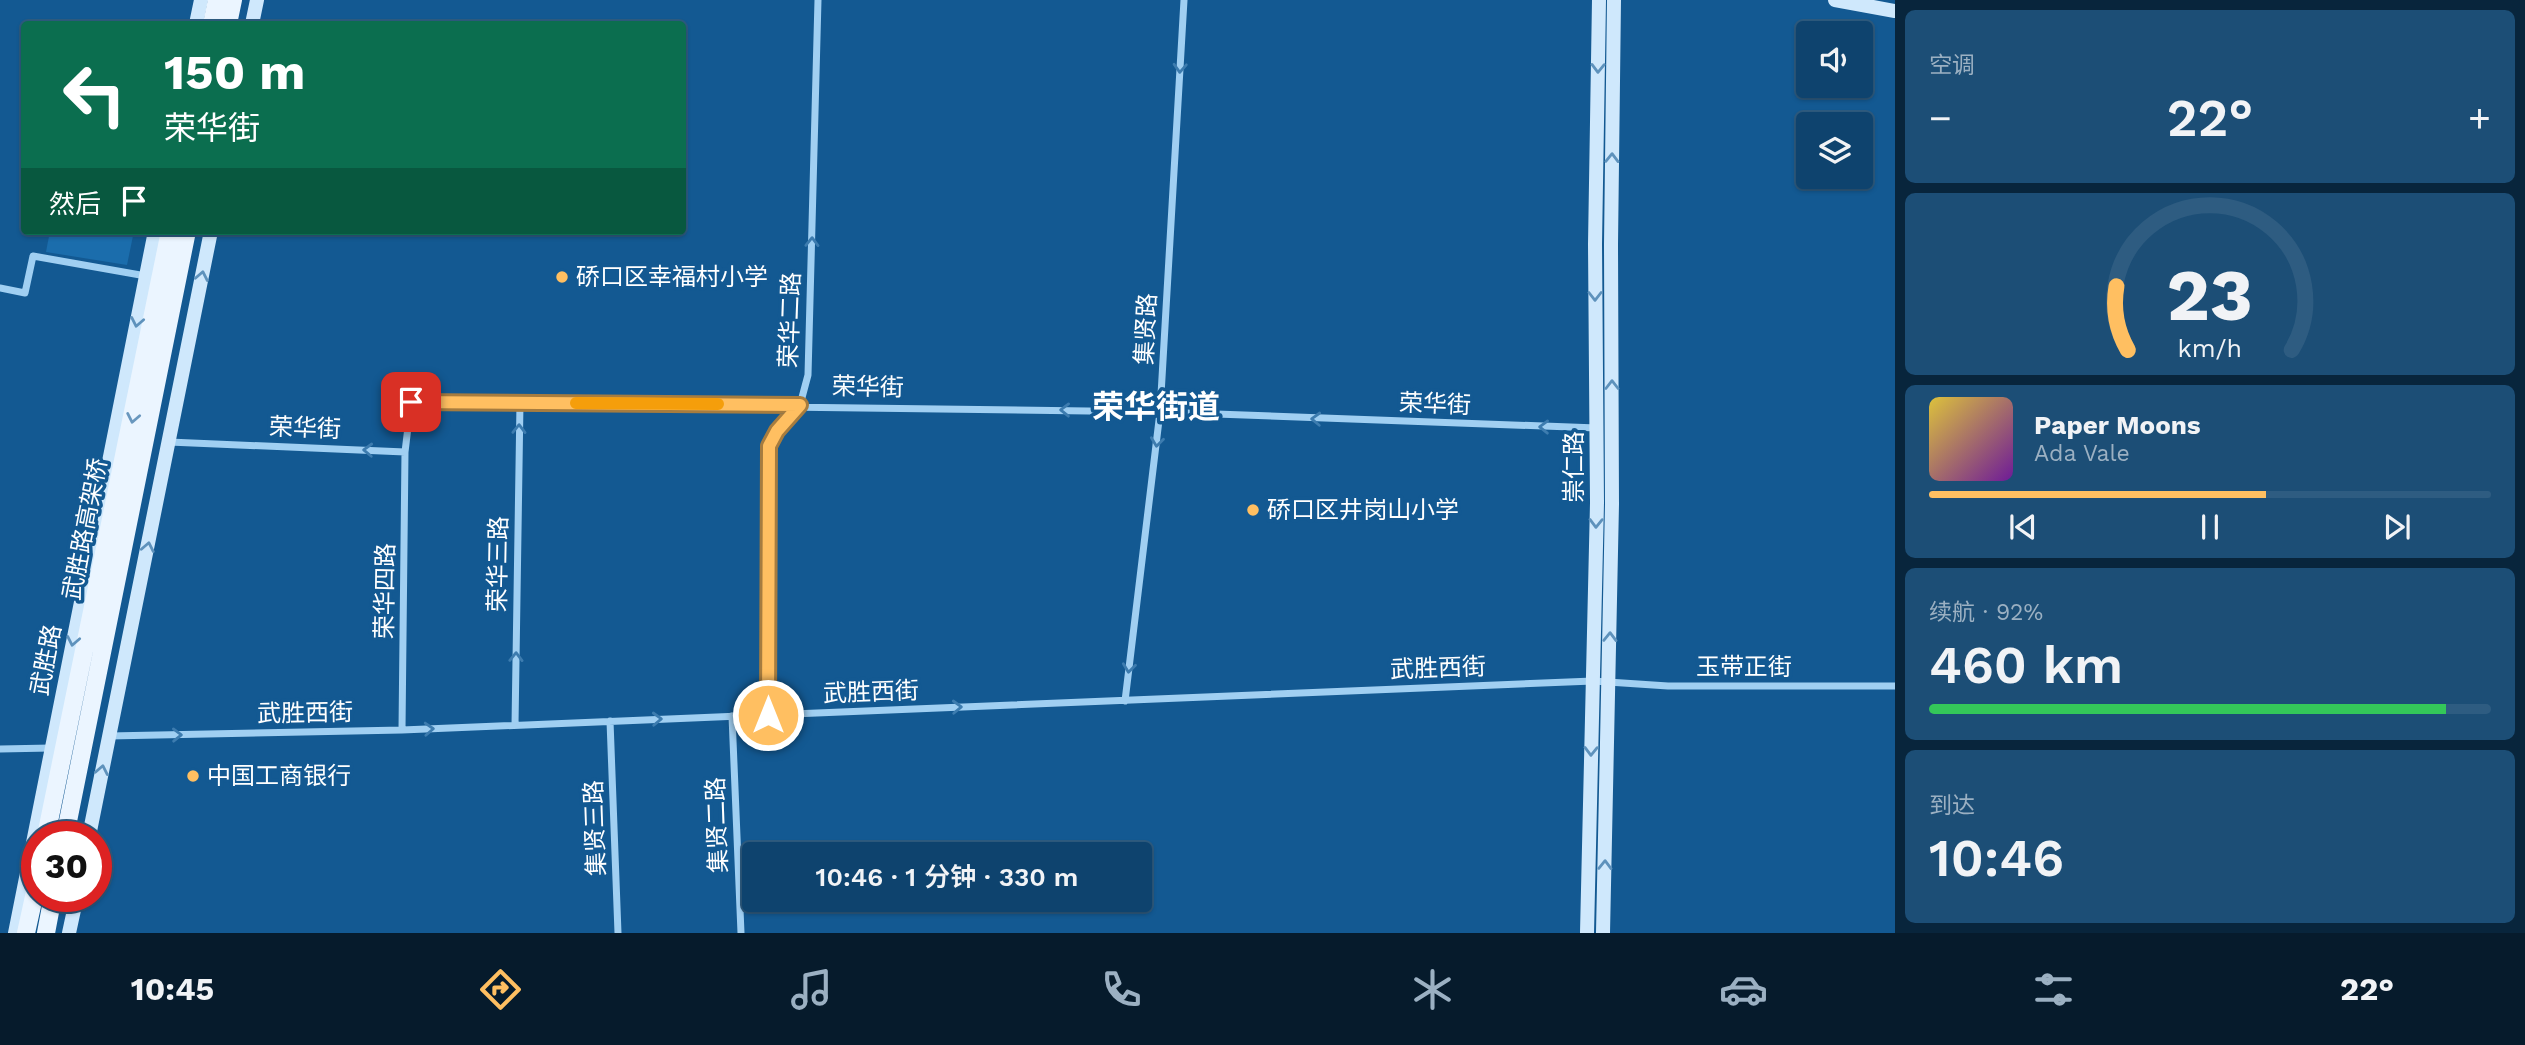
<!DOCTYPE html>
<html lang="zh">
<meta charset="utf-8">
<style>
body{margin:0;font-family:"Work Sans","Noto Sans SC",sans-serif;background:#1c4e76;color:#f1f3f6;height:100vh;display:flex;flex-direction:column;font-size:26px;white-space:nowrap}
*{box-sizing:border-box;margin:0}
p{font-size:23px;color:#9bb0c2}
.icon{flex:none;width:38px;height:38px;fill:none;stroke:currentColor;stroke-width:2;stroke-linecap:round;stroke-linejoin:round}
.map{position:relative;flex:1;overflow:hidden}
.drawer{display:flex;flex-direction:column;gap:10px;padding:10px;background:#08253c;width:630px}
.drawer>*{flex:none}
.guide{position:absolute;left:21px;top:21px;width:665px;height:214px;border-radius:7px;box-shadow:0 2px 5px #0004,0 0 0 2px #2e5c81;background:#0b6e4f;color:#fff;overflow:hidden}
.buttons{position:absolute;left:1796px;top:21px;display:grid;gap:14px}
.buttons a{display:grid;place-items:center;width:77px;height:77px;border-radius:7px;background:#0e436e;box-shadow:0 2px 5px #0004,0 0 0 2px #2e5c81;font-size:35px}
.speed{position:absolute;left:21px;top:821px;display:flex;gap:14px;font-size:35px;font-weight:700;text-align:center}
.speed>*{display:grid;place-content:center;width:91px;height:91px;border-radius:50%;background:#0e436e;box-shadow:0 2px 5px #0004,0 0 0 2px #2e5c81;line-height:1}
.speed .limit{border:10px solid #d22;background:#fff;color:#111}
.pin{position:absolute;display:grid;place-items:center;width:60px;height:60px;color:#fff;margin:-30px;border-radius:14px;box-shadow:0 4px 10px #0006}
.me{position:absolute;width:77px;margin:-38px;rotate:0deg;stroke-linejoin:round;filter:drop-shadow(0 0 5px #0008)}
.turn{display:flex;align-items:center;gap:24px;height:147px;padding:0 28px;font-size:32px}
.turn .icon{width:91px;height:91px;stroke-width:2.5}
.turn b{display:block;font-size:49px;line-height:60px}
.then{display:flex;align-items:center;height:66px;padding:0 28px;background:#0003;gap:14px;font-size:26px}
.big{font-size:52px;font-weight:600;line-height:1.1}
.drawer .card{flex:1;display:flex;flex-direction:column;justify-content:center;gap:10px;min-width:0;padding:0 24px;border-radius:10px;background:#1c4e76}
.drawer .dial{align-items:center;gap:0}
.dial svg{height:182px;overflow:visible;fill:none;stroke:#2e5c81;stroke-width:7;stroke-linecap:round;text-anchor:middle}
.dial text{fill:#f1f3f6;stroke:none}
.song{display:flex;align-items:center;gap:21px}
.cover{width:84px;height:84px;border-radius:10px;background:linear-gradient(135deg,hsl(50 70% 55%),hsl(280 70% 35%))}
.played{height:7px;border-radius:4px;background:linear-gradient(90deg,#ffbf61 60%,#2e5c81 60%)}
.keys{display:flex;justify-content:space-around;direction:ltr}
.heat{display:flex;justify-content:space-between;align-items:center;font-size:38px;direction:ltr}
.charge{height:10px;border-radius:5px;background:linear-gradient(90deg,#34c759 92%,#2e5c81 0)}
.trip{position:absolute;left:742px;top:842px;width:410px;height:70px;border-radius:7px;background:#0e436e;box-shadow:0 2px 5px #0004,0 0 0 2px #2e5c81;font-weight:600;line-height:70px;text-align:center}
.tabs{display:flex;height:112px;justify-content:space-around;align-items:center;background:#061b2c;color:#9bb0c2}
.tabs .icon{width:49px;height:49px}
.tabs .current{color:#ffbf61}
.tabs b{font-size:32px;color:#f1f3f6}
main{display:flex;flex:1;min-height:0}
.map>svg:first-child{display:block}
</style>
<main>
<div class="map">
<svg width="1895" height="933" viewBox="0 0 1895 933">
<rect width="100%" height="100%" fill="#135992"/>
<path fill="#1b6dac" d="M50,231H134L127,265L46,252Z"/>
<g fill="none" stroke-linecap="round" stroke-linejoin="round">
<path stroke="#a0cff2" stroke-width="7" d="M0,288L25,293L33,256L146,276
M169,442L405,452L411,402L1160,412L1597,428
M1125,701L1160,412L1184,0
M768,715L770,446L777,431L800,405L808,375L818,0
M732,716L741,933
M610,721L618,933
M515,725L520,403
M402,730L405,452
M109,736L402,730L1593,681L1668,686H1895
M0,749L51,748"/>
<path stroke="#cfe8fc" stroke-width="14" d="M1835,0L1895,11
M196,24L201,0
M252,24L257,0
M89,836L211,231
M15,933L155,231
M69,933L77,896
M1587,933L1597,503L1595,244L1599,0
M1603,933L1612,504L1611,244L1614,0"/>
<path stroke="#ebf5ff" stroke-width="18" d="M212,24L217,0
M228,24L233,0
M46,836L170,231
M65,836L187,231
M26,933L37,883
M46,933L53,896"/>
</g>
<defs><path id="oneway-chevron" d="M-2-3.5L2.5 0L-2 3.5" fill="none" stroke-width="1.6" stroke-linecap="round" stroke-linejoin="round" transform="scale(1.75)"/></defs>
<g stroke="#3d7caf">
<use href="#oneway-chevron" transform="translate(1180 68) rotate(93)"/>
<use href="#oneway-chevron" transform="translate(812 242) rotate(-89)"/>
<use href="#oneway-chevron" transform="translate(1065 410) rotate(-179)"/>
<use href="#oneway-chevron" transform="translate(1316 419) rotate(-178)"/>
<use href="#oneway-chevron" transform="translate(1544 427) rotate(-179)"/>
<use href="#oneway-chevron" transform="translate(519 429) rotate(-89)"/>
<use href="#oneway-chevron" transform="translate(1157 442) rotate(97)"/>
<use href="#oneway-chevron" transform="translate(368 450) rotate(-178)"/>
<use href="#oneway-chevron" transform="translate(516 657) rotate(-89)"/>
<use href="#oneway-chevron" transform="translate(1129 668) rotate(97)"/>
<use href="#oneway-chevron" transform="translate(957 707) rotate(-2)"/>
<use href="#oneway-chevron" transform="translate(657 719) rotate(-2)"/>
<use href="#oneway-chevron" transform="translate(429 729) rotate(-3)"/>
<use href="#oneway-chevron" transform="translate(177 735) rotate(-1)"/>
</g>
<g stroke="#5e92bc">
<use href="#oneway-chevron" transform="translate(1598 68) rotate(91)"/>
<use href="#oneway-chevron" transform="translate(1612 158) rotate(-89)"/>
<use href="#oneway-chevron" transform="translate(202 276) rotate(-79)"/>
<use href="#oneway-chevron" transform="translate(1595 296) rotate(90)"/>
<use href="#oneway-chevron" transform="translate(137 322) rotate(101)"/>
<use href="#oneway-chevron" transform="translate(1612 385) rotate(-90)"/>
<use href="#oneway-chevron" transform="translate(1596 523) rotate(91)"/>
<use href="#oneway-chevron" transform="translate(148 547) rotate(-79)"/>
<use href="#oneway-chevron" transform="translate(1610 637) rotate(-89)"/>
<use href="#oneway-chevron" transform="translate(73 641) rotate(101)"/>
<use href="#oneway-chevron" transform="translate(1591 751) rotate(91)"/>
<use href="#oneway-chevron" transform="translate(102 770) rotate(-79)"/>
<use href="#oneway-chevron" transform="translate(1605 865) rotate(-89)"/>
</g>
<use stroke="#6997be" href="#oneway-chevron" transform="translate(133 418) rotate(101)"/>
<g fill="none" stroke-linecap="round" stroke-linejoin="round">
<g stroke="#a67c3f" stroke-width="18">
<path id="route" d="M411,402L800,405L777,431L769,446L768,715"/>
</g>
<use href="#route" stroke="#ffbf61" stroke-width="12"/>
<path stroke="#f59e0b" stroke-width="12" d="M576,403L718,404"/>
</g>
<g fill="#ffbf61" stroke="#135992" stroke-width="2.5">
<circle cx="562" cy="277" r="7"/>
<circle cx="1253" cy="510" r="7"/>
<circle cx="193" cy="776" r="7"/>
</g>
<g text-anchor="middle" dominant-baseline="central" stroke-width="7" stroke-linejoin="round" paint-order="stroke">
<g font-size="24" fill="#fff" stroke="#135992" text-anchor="start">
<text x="576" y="277">硚口区幸福村小学</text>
<text x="1267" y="510">硚口区井岗山小学</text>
<text x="207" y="776">中国工商银行</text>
</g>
<g font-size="24" fill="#fff" stroke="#135992">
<text transform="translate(790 320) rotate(-88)">荣华二路</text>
<text transform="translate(1146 329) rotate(-87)">集贤路</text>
<text transform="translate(868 387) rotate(1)">荣华街</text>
<text transform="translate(1435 404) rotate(2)">荣华街</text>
<text transform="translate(305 428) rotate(2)">荣华街</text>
<text transform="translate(1574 467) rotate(-90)">崇仁路</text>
<text transform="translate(85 529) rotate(-79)">武胜路高架桥</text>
<text transform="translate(498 564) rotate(-89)">荣华三路</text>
<text transform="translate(385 591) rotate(-89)">荣华四路</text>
<text transform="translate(46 660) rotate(-79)">武胜路</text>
<text x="1744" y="667">玉带正街</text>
<text transform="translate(1438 668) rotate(-2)">武胜西街</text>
<text transform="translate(871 692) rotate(-2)">武胜西街</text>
<text transform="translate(305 713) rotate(-1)">武胜西街</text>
<text transform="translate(717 825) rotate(-92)">集贤二路</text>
<text transform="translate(595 828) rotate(-92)">集贤三路</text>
</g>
<g font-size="32" font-weight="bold" fill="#fff" stroke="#135992">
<text x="1156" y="407">荣华街道</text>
</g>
</g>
</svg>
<div class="buttons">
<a><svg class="icon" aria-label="sound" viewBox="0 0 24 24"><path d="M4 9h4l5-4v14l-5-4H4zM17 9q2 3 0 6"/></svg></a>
<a><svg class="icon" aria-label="layers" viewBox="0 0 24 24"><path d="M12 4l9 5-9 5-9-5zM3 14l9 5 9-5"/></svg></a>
</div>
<div class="speed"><div class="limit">30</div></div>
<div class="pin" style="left:411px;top:402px;background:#d93025"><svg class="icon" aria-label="arrive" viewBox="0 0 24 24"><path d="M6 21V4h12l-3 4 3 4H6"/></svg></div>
<svg class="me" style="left:768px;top:715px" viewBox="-20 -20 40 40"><circle r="17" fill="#ffbf61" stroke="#fff" stroke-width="3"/><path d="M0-11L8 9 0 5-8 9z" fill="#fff"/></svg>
<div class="trip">10:46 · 1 分钟 · 330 m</div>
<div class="guide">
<div class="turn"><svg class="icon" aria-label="left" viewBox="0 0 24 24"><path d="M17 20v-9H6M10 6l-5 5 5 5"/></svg><div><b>150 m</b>荣华街</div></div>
<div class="then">然后<svg class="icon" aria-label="arrive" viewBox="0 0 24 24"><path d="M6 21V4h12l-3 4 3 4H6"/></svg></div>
</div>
</div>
<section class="drawer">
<div class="card"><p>空调</p>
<div class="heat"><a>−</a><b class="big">22°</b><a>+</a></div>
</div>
<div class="card dial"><svg viewBox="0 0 100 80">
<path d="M14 69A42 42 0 1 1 86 69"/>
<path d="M14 69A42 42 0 0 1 9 41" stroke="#ffbf61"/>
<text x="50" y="56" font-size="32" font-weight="700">23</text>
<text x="50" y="72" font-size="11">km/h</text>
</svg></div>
<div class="card">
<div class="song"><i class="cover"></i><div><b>Paper Moons</b><p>Ada Vale</p></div></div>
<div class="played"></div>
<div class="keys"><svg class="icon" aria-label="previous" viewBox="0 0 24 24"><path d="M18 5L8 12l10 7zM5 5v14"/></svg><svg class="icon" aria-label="pause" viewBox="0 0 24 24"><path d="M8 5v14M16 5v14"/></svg><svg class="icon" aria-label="next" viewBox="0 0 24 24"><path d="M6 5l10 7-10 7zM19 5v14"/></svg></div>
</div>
<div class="card"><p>续航 · 92%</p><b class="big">460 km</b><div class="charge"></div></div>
<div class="card"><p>到达</p><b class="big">10:46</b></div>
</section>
</main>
<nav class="tabs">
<b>10:45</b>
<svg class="icon current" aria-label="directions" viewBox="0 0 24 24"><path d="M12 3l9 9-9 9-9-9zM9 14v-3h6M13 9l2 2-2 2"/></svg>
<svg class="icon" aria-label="music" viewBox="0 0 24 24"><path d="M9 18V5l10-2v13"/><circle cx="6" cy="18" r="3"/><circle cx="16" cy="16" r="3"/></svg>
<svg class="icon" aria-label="phone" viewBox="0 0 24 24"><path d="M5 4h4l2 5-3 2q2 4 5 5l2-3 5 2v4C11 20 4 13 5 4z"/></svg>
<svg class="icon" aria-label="climate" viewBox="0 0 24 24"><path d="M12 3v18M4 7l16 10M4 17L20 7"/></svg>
<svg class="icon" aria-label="car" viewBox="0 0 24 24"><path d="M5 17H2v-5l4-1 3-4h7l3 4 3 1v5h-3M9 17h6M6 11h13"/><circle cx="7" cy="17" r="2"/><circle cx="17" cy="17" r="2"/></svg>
<svg class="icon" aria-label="filters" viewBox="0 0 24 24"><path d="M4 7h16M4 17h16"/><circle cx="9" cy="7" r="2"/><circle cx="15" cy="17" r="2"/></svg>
<b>22°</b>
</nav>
